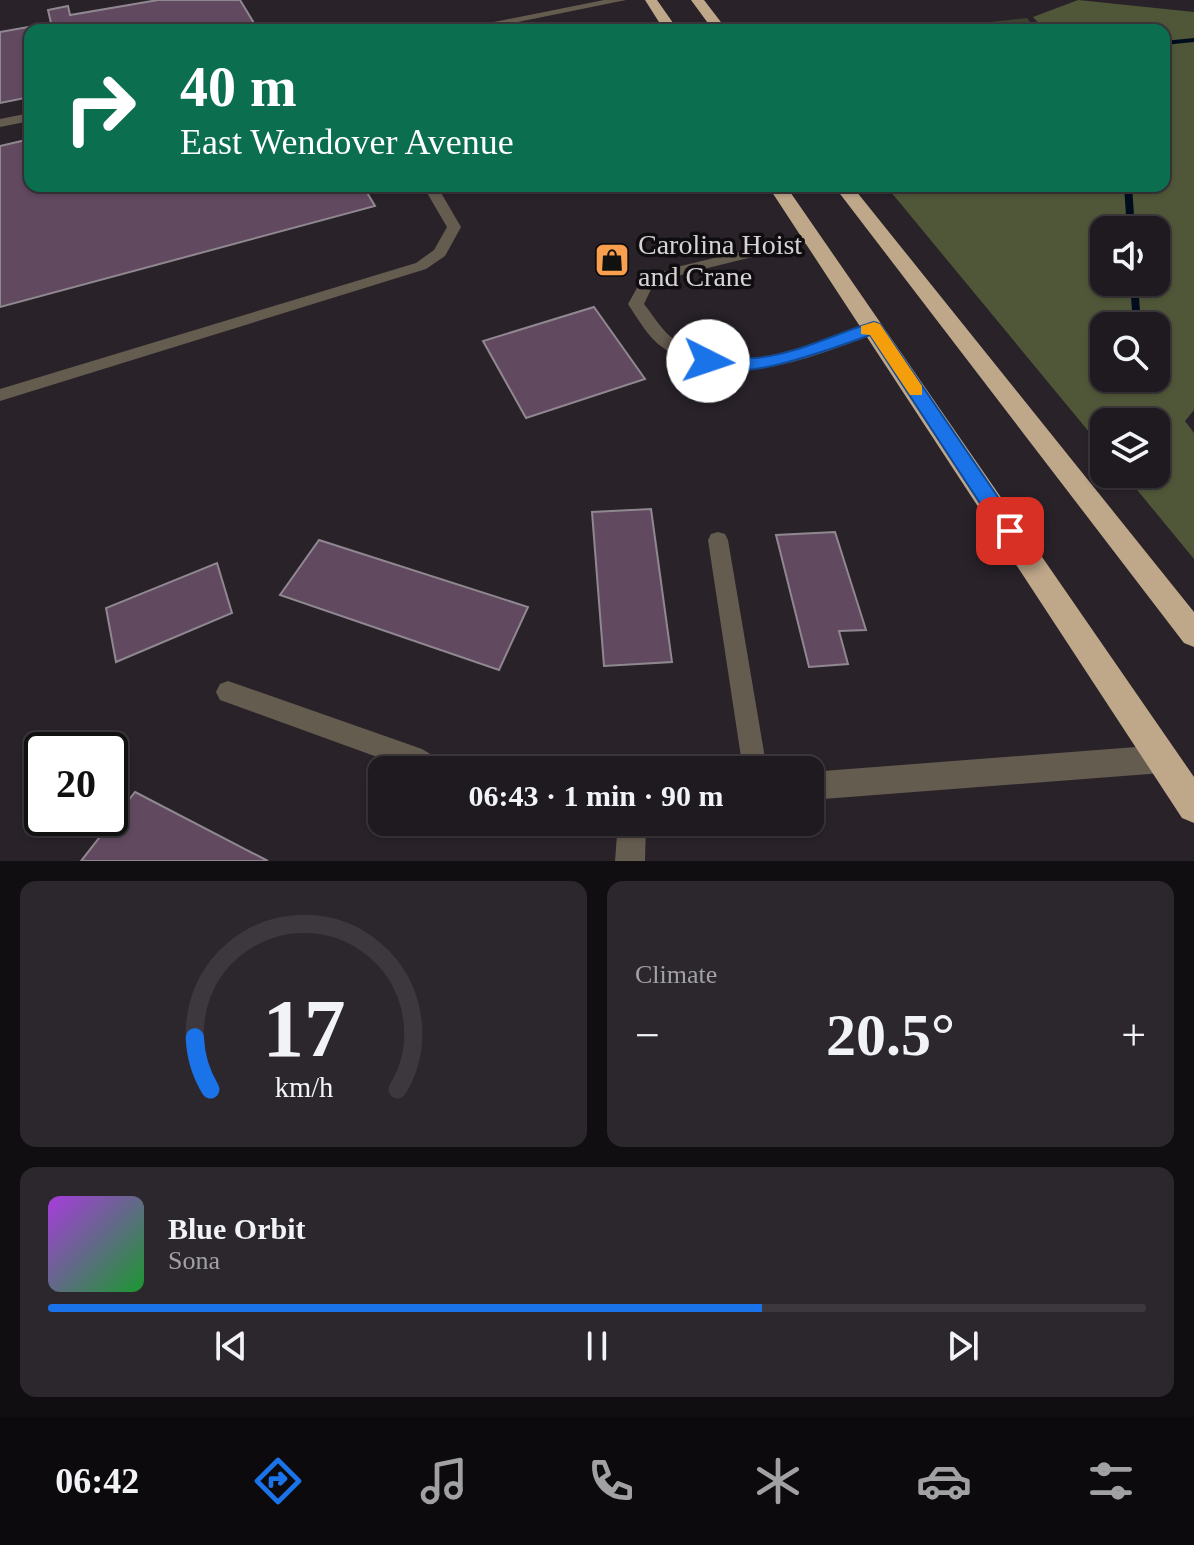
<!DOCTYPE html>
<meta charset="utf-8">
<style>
body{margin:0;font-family:Georgia,serif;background:#2c272c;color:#f1f3f6;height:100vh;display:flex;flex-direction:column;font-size:30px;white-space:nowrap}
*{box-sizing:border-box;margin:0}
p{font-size:26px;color:#a1a1a4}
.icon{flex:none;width:44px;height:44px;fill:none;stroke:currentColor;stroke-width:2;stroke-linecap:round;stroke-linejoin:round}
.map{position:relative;height:861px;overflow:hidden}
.panel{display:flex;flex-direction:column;gap:20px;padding:20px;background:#110e11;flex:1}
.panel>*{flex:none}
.top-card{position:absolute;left:24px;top:24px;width:1146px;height:168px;border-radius:16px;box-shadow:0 2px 6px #0004,0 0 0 2px #3c383d;background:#0b6e4f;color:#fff;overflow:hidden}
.fabs{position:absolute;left:1090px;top:216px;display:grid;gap:16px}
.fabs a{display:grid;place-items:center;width:80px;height:80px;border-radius:16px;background:#1f1a1f;box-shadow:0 2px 6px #0004,0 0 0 2px #3c383d;font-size:40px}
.speed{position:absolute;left:24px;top:732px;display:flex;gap:16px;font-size:40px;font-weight:700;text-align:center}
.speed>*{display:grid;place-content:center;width:104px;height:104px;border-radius:50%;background:#1f1a1f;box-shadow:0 2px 6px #0004,0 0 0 2px #3c383d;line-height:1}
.speed .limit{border:4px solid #111;border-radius:12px;background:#fff;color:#111}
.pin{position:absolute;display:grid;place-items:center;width:68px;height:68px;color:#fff;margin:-34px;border-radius:16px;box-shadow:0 4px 12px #0006}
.me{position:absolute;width:88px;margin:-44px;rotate:94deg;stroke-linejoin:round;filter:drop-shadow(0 0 6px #0008)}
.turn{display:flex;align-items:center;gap:28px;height:168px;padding:0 24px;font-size:36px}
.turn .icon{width:104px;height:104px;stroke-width:2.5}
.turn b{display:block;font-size:56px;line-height:68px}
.big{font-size:60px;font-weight:800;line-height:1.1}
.panel .tile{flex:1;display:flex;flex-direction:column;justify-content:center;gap:12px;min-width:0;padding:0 28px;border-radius:16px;background:#2c272c}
.panel .dial{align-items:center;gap:0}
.dial svg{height:208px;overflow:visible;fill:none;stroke:#3c383d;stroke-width:7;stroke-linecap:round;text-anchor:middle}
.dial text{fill:#f1f3f6;stroke:none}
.song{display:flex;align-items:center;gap:24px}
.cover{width:96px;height:96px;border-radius:12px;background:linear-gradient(135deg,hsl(280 70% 55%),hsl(130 70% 35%))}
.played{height:8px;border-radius:4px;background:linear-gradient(90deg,#1a73e8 65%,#3c383d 65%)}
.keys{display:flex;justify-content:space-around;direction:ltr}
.heat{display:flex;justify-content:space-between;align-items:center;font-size:44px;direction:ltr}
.panel .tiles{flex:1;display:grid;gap:20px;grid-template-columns:1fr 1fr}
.tile:last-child{grid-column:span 2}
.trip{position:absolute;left:368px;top:756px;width:456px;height:80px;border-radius:16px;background:#1f1a1f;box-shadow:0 2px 6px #0004,0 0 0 2px #3c383d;font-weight:800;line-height:80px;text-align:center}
.tabs{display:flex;height:128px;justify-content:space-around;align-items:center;background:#0c0a0c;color:#a1a1a4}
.tabs .icon{width:56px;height:56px}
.tabs .active{color:#1a73e8}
.tabs b{font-size:36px;color:#f1f3f6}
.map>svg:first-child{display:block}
</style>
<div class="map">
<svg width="1194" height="861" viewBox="0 0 1194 861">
<rect width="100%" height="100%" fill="#292329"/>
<path fill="#3f4431" d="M1027,18L1036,30H924L917,24L954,26Z"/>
<path fill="#505738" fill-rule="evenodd" d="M1078,0L1194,12V410L1185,421L1194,433V559L1124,474H1156V422H1104V450L886,186H1164V30H1045L1033,17ZM1104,230H1156V282H1104ZM1104,326H1156V378H1104Z"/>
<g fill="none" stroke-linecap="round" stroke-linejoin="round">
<path fill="#000d1f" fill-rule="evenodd" d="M1194,38V42L1164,45V41Z
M1124,186H1132L1135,230H1127Z
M1130,282H1138L1141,326H1133Z"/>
</g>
<path fill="#614960" stroke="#908890" stroke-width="2" d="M158,0H240L257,28L30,30V97L0,103V32L51,23L48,10L68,6L70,15Z
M30,139V186H363L375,206L0,307V146Z
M594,307L645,379L526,418L483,341Z
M651,509L672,662L604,666L592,512Z
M835,532L866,630L839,631L848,664L809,667L776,535Z
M319,540L528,607L499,670L280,595Z
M217,563L232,613L116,662L106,608Z
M135,792L268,861H81Z"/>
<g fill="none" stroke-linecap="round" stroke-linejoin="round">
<path fill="#655c50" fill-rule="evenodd" d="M423,186H437L461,227L445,256L426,269L0,401V389L416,263L434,250L447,227Z
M813,234L818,235V241L687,273L653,285L644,304C653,315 660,328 671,337C731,387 813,340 874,323L882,328L880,332C814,356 727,396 662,347C648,337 638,319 628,304L642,279L677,267Z
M718,532L725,534L728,540L767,770H743L708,540L711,534Z
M228,681L422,749L442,761L445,770H413L220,700L216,692L220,684Z
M595,822H644L645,825L641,834L632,838L599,831Z"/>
<path fill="#655c50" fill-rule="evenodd" d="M604,0H626L478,30H454Z
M30,113V121L0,127V119Z
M1162,745L1172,749L1176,759L1172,769L1162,773L810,800V772Z
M618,822H646L645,861H615Z"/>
<path fill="#bfa78a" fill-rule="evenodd" d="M645,0H657L678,30H664Z
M691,0H704L727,30H713Z
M768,186H786L1194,777V823L1182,818Z
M834,186H852L1194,612V647L1184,643Z"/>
</g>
<path fill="#1a73e8" stroke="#114b97" stroke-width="2" d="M874,322L880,324L1017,525L1020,531L1017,537H1002L870,335C838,346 726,391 700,361C710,349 738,359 754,358C795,355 834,334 874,322Z"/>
<path fill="#f59e0b" d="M874,322L880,324L922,386V395H910L870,335L861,334V326Z"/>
<defs>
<g id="shop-square" transform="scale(1.8)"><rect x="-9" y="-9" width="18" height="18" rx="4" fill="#f99f4d" stroke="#100d10"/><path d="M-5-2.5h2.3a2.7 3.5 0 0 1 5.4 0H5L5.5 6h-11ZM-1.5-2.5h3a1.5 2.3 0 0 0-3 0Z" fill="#111"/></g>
</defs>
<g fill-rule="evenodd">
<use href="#shop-square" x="612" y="260"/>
</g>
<g text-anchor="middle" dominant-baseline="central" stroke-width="7" stroke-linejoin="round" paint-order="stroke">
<g font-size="28" fill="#d6d2d6" stroke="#100d10" text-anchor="start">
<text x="638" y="244">Carolina Hoist<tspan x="638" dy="32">and Crane</tspan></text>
</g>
</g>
</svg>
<div class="fabs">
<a><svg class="icon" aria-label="sound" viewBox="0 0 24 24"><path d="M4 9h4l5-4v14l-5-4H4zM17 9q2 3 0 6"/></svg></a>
<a><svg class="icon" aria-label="search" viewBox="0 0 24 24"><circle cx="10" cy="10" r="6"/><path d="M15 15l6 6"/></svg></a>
<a><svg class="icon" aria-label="layers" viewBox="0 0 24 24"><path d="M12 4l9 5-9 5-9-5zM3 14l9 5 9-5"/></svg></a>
</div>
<div class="speed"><div class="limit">20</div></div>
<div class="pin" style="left:1010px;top:531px;background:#d93025"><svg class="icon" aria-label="arrive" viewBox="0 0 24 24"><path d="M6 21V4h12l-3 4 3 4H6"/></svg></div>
<svg class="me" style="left:708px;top:361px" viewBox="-20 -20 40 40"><circle r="19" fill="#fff"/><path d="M0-13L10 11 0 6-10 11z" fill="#1a73e8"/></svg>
<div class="trip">06:43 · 1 min · 90 m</div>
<div class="top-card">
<div class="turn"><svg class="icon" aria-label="right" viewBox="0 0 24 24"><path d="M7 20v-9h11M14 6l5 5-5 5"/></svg><div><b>40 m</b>East Wendover Avenue</div></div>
</div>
</div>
<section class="panel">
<div class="tiles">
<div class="tile dial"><svg viewBox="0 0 100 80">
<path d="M14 69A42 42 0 1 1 86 69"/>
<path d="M14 69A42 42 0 0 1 8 49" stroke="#1a73e8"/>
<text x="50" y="56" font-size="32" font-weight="700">17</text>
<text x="50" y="72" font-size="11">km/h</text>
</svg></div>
<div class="tile"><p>Climate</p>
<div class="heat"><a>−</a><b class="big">20.5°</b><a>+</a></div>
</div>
<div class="tile">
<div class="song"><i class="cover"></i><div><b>Blue Orbit</b><p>Sona</p></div></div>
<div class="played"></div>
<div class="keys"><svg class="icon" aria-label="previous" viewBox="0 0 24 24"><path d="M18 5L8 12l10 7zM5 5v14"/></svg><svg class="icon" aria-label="pause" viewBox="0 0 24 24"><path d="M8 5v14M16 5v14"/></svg><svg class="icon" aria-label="next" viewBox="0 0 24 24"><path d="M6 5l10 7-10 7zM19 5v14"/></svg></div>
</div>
</div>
</section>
<nav class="tabs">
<b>06:42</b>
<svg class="icon active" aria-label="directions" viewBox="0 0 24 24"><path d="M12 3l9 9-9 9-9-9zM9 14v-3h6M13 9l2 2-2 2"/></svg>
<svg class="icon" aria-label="music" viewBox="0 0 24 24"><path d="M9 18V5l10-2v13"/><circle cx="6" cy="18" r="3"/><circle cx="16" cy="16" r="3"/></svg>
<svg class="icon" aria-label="phone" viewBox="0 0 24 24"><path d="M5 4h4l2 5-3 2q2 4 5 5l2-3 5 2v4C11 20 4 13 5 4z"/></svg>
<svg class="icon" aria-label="climate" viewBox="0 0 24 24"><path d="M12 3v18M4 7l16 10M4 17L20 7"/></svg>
<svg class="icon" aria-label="car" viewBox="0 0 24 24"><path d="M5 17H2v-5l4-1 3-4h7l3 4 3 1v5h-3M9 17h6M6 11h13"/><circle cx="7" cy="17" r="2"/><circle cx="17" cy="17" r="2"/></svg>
<svg class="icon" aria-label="filters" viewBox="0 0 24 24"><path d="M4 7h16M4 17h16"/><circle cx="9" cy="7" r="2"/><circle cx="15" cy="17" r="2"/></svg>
</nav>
